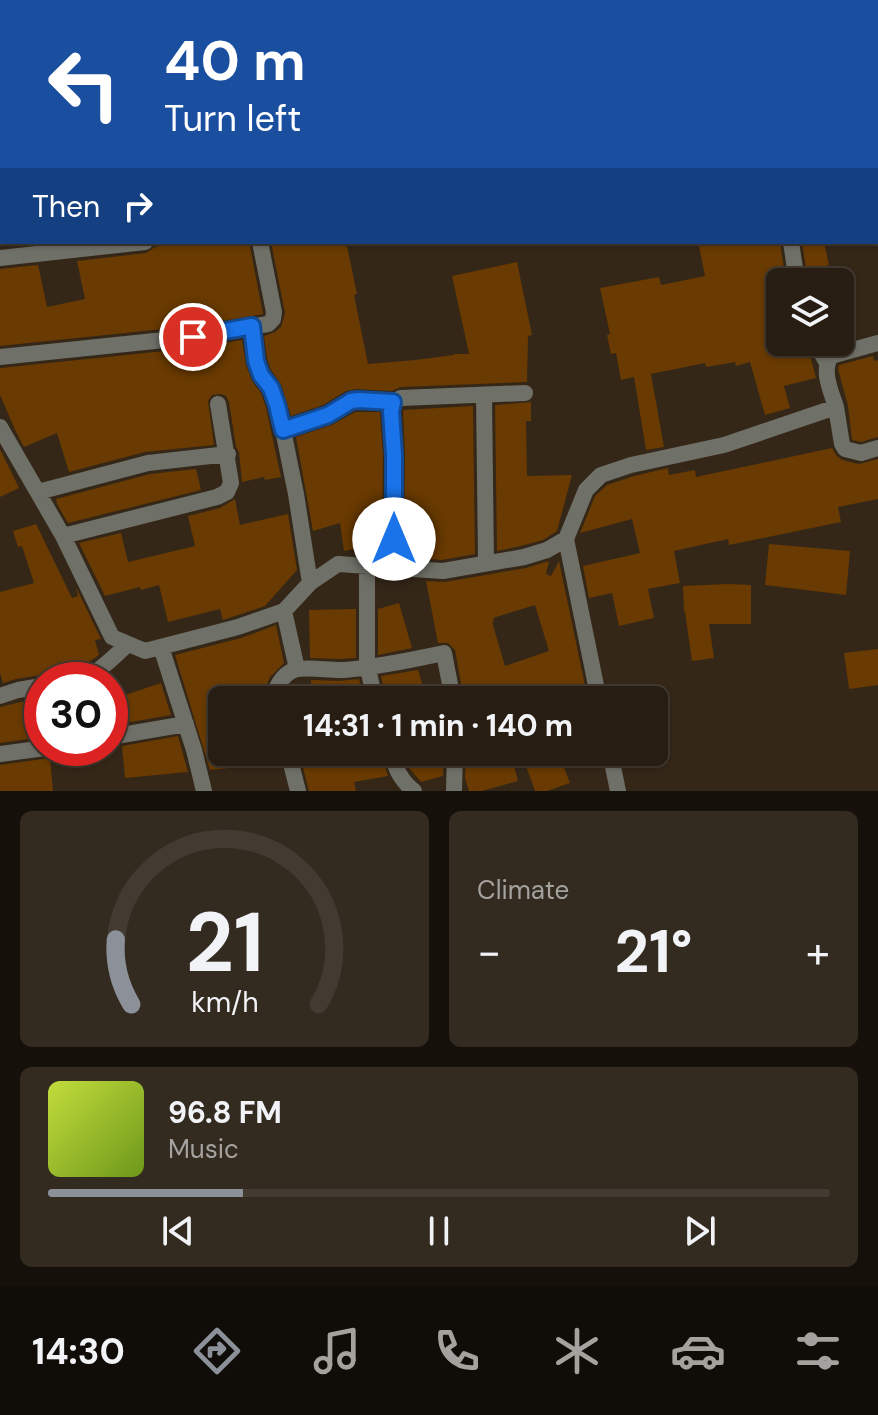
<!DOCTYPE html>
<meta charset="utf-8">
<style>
body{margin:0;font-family:"DM Sans",sans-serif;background:#332a20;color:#f1f3f6;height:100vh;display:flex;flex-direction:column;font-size:30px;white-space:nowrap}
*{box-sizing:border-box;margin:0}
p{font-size:26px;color:#a4a29f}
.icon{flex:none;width:44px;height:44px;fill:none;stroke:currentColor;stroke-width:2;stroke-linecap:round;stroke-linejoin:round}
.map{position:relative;height:791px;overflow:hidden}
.drawer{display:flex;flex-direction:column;gap:20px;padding:20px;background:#15100a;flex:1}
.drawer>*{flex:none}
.top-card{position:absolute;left:0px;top:0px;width:878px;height:244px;box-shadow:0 2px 6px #0004,0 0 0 2px #433b32;background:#1a4fa0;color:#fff;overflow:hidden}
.controls{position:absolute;left:766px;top:268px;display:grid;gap:16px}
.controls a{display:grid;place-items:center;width:88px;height:88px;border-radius:12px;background:#271d12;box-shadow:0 2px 6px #0004,0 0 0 2px #433b32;font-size:40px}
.speed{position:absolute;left:24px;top:662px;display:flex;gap:16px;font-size:40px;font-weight:700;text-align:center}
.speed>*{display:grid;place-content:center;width:104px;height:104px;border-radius:50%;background:#271d12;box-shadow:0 2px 6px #0004,0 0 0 2px #433b32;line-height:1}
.speed .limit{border:12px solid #d22;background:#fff;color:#111}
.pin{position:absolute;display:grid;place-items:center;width:68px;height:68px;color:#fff;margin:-34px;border:4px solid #fff;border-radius:50%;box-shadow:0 2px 8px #0007}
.me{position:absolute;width:88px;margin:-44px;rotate:0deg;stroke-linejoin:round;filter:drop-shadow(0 0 6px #0008)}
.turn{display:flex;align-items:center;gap:28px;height:168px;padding:0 32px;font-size:36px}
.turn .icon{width:104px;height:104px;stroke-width:2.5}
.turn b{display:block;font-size:56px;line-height:68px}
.then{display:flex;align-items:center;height:76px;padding:0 32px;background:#0003;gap:16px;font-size:30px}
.big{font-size:60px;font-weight:700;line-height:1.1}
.drawer .card{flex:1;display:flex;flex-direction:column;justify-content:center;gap:12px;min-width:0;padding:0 28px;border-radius:12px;background:#332a20}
.drawer .dial{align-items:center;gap:0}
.dial svg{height:208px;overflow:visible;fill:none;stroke:#433b32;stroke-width:7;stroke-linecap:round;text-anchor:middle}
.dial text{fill:#f1f3f6;stroke:none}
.song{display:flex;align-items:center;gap:24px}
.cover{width:96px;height:96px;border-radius:12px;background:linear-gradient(135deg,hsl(70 70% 55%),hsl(80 70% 35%))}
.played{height:8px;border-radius:4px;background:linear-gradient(90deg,#8c9099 25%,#433b32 25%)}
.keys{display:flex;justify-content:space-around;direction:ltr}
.heat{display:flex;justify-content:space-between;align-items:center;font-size:44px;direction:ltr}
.drawer .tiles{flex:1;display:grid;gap:20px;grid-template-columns:1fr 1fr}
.card:last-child{grid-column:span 2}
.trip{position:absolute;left:208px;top:686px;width:460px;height:80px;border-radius:12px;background:#271d12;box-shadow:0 2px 6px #0004,0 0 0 2px #433b32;font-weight:700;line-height:80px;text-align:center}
.dock{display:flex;height:128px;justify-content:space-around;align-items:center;background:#100c07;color:#a4a29f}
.dock .icon{width:56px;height:56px}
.dock .on{color:#8c9099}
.dock b{font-size:36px;color:#f1f3f6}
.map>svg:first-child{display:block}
</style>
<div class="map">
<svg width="878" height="791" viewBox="0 0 878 791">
<rect width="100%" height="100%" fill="#342718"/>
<path fill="#693a01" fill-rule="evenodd" d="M186,242H249L263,314L192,326L0,346V269L38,265L47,307L85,299L77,261L146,253L155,247Z
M271,242H344L345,247L347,246L357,294L354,295L368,364L415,360L454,355V354H469L452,276L517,262L532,335L528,336L527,382L401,387L391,391L356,389L346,391L323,405L291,416L281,384L271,370L267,358L264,336L275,332L281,327L285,313Z
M718,242H780L786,282H780V342H804L811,359L816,378L784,386L790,408L765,415L750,362L736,366L735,362L706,367L705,363L651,374L664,447L646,450L634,377L621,380L616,353L611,354L607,335L610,334L600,288L659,277L661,285L705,276L699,246Z
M802,242H824L829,265L826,266L830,282H808Z
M242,340L246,365L252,381L261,393L266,408L281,477L265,480L264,477L242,482L239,452L236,447L229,402L226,396L221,394L212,395L208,401L214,445L145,452L69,472L57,433L24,447L16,432L0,395V368L194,348Z
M873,356L874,361L878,360V437L861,442L852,440L848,406L838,369L839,365Z
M531,402V421H526L527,476L572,475L557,531L543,540L521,546L497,551L495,405Z
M473,406L475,554L442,560L404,557L405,455L403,410Z
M355,412H380L383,455L382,551H360V548L344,551L340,523L313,531L296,437L332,425Z
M832,448L836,455L842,460L859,464L878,459V499L838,507L841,522L729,545L728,539L674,551L680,583L648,589L654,618L619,626L612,593L589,598L583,566L640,553L632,519L580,533L595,496L607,485L634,476L668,468L669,475L695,470L696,477Z
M0,449L19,488L0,497Z
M196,469L201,490L68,523L57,504L56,499L150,474Z
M235,499L240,525L288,514L297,570L265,606L223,620L220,609L168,622L159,585L141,590L140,587L105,596L79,543L121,533L128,562L195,546L188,516L220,508Z
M36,524L72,598L78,596L76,587L101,639L95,640L99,655L80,668L47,676L40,675L16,679L3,683L0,673V592L34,583L22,546L18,547L13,531Z
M769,544L850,551L846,595L765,585Z
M549,561L546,574L551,576L559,561L588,700H464L455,650L448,643H438L426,581L445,582L526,568ZM535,605L549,651L505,666L492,622H494L493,618Z
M728,584L751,585V624H709L714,658L692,661L685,612H684L683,586Z
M399,603L412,648L378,655V609Z
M356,609V658L338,659L310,658L309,610Z
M276,625L284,663L270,677L265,689L264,700H222V752H268L269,764L210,770L175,655L241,638Z
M878,649V685L849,689L844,653Z
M418,670L427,700H386L381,676Z
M359,679L362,692L342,693V700H322V696L311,698V680L339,681Z
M161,683L171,715L113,725L110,717V700Z
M42,697V737L0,743V707Z
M178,736L188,772L125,778L122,746Z
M299,752H380L388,776L354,782L356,791H309Z
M402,752H444L443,776L421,782L409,768Z
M466,752H507L508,764L513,762L518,781L482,791H469L465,778Z
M559,755L570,783L547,791H535L526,766Z
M50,758L53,791H0V765Z"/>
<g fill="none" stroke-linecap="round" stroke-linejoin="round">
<path stroke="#6f7067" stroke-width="16" d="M239,0V2
M384,0L386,2
M609,0V2
M671,0L672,2
M411,2L414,0
M876,86L878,85
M0,157L2,156
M791,242L797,282
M0,258L145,242
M252,326L256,361L261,375L271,388L277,405L283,430L296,494L310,583
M815,342L827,363
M0,357L193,337L268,324L273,319L274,312L260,242
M484,395L486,563
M836,407C831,391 821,371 831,356L878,343
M0,427L63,536L112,637L145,651L238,627L284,611L310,583L338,564L443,571L524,557L547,550L566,539L586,490L601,475L631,465L724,445L836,407L842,444L845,449L861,453L878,448
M283,430L328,415L351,401L358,400L393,402
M38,492L148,463L228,454
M63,536L217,497L227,492L231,483L218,404
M566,539L599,700
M367,566V664L375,700
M393,567L394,455L391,411L393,402L401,398L525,393
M284,611L297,669
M161,647L194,750L204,791
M75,680C96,677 112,658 128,644
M0,696L18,690L42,686
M275,700C274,688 282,675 294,670C307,666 330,671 344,670C378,667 411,660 444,653L453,700
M110,737L186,724
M288,752L298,791
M391,752C396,769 400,780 414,791
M610,752L618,791
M0,754L45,748
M454,791L455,752"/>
</g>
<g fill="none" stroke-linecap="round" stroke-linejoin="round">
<g stroke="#114b97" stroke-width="20">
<path id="route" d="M193,337L252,326L256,361L261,375L271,388L277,405L283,430L328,415L351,401L358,400L393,402L391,411L394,455V539"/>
</g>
<use href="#route" stroke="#1a73e8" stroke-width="14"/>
</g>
</svg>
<div class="controls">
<a><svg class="icon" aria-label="layers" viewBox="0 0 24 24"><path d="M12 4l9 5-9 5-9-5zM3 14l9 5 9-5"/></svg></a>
</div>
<div class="speed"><div class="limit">30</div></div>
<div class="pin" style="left:193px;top:337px;background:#d93025"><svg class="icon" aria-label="arrive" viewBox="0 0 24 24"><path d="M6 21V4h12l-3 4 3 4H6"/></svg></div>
<svg class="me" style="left:394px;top:539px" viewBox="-20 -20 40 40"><circle r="19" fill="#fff"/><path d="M0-13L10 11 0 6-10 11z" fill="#1a73e8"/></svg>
<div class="trip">14:31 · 1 min · 140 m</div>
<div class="top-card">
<div class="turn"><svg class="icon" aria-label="left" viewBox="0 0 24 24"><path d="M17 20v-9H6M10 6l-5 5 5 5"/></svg><div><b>40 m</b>Turn left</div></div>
<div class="then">Then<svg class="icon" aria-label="right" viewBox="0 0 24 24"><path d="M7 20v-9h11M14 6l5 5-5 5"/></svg></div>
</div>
</div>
<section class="drawer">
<div class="tiles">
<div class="card dial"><svg viewBox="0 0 100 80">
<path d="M14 69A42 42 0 1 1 86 69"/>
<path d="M14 69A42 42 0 0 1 8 44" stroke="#8c9099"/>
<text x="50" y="56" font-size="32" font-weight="700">21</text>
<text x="50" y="72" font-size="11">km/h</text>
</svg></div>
<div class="card"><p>Climate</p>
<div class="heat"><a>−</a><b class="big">21°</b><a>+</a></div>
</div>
<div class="card">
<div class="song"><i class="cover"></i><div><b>96.8 FM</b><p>Music</p></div></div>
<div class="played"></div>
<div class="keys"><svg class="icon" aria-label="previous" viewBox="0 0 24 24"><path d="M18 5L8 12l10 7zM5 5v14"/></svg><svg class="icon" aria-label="pause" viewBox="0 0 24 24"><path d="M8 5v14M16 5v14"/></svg><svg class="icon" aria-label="next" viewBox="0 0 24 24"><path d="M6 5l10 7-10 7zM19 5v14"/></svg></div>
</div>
</div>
</section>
<nav class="dock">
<b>14:30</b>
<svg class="icon on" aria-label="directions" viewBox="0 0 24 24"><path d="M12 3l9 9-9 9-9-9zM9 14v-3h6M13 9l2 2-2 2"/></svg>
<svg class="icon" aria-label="music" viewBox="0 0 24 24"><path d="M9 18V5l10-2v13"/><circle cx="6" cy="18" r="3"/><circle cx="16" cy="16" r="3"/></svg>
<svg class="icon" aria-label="phone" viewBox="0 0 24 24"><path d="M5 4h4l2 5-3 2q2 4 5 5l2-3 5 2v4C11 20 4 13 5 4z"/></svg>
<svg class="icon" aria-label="climate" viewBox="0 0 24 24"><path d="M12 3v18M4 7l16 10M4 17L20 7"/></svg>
<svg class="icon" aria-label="car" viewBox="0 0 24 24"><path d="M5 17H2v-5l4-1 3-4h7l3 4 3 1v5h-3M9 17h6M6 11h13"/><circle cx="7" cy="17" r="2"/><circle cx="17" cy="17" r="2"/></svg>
<svg class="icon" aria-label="filters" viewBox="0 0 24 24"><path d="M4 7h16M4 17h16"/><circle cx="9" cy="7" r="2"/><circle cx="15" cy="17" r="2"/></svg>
</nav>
